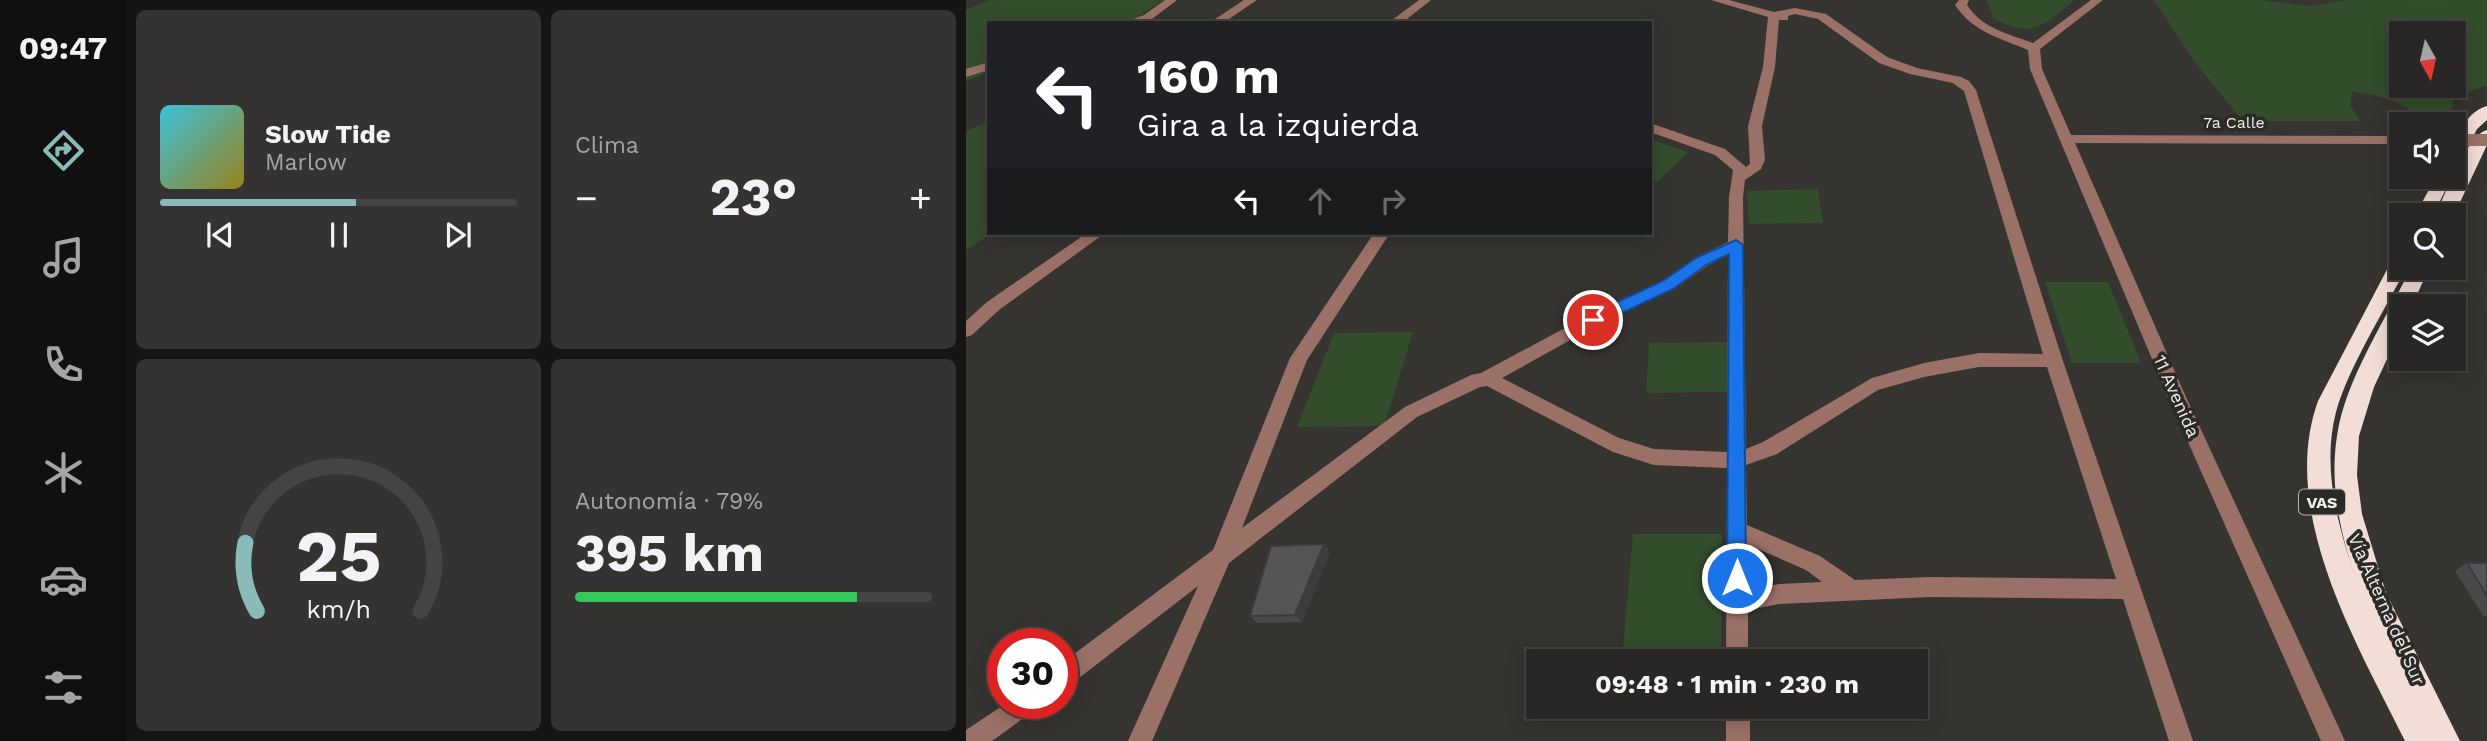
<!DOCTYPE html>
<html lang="es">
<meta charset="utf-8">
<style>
body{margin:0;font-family:"Work Sans",sans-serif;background:#343332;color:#f1f3f6;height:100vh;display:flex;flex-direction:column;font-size:26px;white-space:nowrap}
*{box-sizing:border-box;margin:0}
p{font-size:23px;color:#a5a5a7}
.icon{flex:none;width:38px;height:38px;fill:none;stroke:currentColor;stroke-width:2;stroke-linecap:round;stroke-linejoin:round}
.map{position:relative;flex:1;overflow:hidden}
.drawer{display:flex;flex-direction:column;gap:10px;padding:10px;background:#161514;width:840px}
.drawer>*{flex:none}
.hud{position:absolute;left:21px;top:21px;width:665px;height:214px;border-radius:0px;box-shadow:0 4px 18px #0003,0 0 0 2px #444442;background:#202124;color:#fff;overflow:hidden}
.needle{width:46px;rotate:172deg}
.tools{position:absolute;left:1423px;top:21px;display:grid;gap:14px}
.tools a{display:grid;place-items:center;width:77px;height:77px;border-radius:0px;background:#282725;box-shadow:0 4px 18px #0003,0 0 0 2px #444442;font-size:35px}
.speed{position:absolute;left:21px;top:628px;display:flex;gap:14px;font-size:35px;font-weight:700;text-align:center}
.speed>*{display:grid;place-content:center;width:91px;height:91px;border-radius:50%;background:#282725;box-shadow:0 4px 18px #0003,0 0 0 2px #444442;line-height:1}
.speed .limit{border:10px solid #d22;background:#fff;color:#111}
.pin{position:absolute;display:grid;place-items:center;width:60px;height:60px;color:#fff;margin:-30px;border:4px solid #fff;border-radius:50%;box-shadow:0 2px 7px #0007}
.me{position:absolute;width:77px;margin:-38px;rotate:0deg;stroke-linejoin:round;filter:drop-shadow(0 0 5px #0008)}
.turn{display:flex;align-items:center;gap:24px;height:147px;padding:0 35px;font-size:32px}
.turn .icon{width:91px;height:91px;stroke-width:2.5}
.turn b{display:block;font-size:49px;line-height:60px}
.lanes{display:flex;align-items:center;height:66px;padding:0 35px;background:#0003;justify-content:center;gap:35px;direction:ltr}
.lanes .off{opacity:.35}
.big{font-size:52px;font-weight:700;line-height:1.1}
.drawer .widget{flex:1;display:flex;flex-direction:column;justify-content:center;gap:10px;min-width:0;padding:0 24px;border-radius:10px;background:#343332}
.drawer .dial{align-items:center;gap:0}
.dial svg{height:182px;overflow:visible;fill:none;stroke:#444442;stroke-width:7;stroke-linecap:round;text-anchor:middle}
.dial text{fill:#f1f3f6;stroke:none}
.song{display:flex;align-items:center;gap:21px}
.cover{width:84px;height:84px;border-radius:10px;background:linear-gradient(135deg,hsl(190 70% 55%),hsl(50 70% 35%))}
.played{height:7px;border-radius:4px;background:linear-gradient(90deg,#8bbbb9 55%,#444442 55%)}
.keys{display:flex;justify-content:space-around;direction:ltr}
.heat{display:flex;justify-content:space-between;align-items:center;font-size:38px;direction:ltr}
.charge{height:10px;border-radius:5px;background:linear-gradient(90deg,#34c759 79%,#444442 0)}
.drawer .tiles{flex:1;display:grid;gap:10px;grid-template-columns:repeat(2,1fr)}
.trip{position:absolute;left:560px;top:649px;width:402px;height:70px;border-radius:0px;background:#282725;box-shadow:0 4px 18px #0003,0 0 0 2px #444442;font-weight:700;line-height:70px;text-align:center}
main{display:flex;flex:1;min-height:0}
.tab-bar{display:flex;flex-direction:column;width:126px;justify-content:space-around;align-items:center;background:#10100f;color:#a5a5a7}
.tab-bar .icon{width:49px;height:49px}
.tab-bar .selected{color:#8bbbb9}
.tab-bar b{font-size:32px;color:#f1f3f6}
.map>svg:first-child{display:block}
</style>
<main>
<nav class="tab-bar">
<b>09:47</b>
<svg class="icon selected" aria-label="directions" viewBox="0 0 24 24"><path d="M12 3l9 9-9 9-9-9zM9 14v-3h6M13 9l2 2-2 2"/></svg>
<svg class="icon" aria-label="music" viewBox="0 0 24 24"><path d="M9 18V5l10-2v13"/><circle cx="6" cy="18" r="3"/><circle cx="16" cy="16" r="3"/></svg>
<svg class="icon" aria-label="phone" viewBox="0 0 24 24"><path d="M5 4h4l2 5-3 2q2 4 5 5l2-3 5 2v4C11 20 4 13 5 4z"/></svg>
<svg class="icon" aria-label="climate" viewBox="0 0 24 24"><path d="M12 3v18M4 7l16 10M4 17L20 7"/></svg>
<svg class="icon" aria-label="car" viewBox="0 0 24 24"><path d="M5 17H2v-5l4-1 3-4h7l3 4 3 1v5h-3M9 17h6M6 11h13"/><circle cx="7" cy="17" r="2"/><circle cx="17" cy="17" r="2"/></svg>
<svg class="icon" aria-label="filters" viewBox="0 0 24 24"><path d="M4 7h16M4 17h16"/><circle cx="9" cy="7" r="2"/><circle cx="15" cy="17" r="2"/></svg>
</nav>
<section class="drawer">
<div class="tiles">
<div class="widget">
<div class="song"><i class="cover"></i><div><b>Slow Tide</b><p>Marlow</p></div></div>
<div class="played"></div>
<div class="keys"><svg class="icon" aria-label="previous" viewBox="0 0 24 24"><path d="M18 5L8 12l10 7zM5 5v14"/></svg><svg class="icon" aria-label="pause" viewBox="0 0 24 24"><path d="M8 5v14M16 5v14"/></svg><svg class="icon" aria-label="next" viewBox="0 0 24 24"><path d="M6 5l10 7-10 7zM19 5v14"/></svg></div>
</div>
<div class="widget"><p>Clima</p>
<div class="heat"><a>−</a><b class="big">23°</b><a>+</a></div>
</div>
<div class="widget dial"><svg viewBox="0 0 100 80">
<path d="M14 69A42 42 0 1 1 86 69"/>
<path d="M14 69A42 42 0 0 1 9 39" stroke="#8bbbb9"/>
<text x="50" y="56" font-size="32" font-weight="700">25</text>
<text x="50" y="72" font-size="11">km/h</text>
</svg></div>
<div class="widget"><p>Autonomía · 79%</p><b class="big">395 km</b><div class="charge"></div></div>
</div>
</section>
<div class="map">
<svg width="1521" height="741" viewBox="0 0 1521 741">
<rect width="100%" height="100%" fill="#353431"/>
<path fill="#334d2c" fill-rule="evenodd" d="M24,0H197L173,17L156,23H23V72L0,81V10Z
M1021,0H1109C1077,25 1068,40 1027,18Z
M1188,0H1294L1344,6L1380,0H1521V86L1488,96L1483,122L1461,123C1436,100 1418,97 1386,91L1384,105L1394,121H1277L1231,65ZM1488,33V86H1435V33Z
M23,121V233H26L0,250V131Z
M684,139L722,152L691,182L684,180Z
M852,189L857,223L783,224L781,191Z
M1079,282H1142L1175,363H1106Z
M447,332L418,426L331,427L368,333Z
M763,342L764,392L680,393L683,343Z
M667,534H756L755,661H656Z"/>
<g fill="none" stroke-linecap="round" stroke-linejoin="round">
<path fill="#9b7167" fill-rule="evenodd" d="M199,0H211L186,19L157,23L178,15Z
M278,0H291L257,23H243Z
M453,0H465L436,23H422Z
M745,0H763L808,12L829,8L860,14L921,57L951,68L995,77L1003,81L1010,90L1097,361L1227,741H1203L1157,599L964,597L813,604L782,610V662H760L761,468L688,465L647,452L521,386L514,387L451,417L263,563L186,741H162L232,586L104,685L96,688V663L247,550L324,358L408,233H424L341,360L276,528L439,407L505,375L515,373L621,316L696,281L729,258L762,242L763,197L767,170L749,155L684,132V123L759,149L780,167L784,164L782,126L797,67L802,17ZM829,14L852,19L913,63L944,74L987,83L998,91L1077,354L1013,353L958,363L906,378L797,442L780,449L777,197L779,180L795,169L799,160L796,126L809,67L813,20H822V16ZM762,255L761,452L688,449L653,438L536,378L633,324L708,289L741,266ZM1013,367H1081L1150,579L964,577L889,580L854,556L781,525L780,465L811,454L912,390L958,377ZM781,544L840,570L856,582L813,584L782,590Z
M993,0H1003L1001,5C1016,28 1042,34 1067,43L1125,0H1137L1074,49L1076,69L1105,135L1435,136V144L1109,143L1220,397L1379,741H1355L1202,397L1064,69L1062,50C1034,38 1007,32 989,5Z
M23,62V70L0,77V69Z
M121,233H139L33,310L6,335L0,337V321L21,302Z
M39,704H70L66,712L26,741H0V730Z
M760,707H784V741H760Z"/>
<path fill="#f2ddd7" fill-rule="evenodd" d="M1521,106V120L1511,129L1494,162L1488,163C1488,141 1497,113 1521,106Z
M1521,130V145L1488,215H1470C1478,196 1501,135 1521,130Z
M1470,177H1486L1467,215H1449Z
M1435,254V268H1440C1419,310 1382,368 1370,412C1355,470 1373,530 1392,585C1375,537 1363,487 1371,436C1379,380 1420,319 1445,268H1463L1446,306H1435V329L1408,387L1393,436L1391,475L1396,514L1420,593L1494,741H1439C1391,644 1312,512 1352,401L1426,260L1428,256Z"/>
<path stroke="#9b7167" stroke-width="12" d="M1488,140H1521"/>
</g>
<path fill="#4b484b" d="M358,544L364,552L336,622L291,623L284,616Z
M1501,563H1521V616H1517L1489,571Z"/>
<path fill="#3d3b3d" d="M358,544L364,552L336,622L329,615Z"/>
<path fill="#575457" stroke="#3d3b3d" stroke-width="2" d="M358,544L329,615L284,616L305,546Z
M1501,563H1521V596Z"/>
<path fill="#1a73e8" stroke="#114b97" stroke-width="2" d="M770,240L777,245L780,578L778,584L771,587L764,584L761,578L763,254L740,265L707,289L632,324L627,326L619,320L621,316L697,281L730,258Z"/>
<g text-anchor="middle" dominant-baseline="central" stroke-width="7" stroke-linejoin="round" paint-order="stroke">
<g font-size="16" fill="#edecea" stroke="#2b2a27">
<text x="1268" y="122">7a Calle</text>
</g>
<rect fill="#2b2a27" stroke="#b3b2b0" stroke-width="2" x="1333" y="489.5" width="46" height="25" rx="5"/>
<g font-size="16" font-weight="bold" fill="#edecea">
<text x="1356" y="502">VAS</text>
</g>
<g font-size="18" fill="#edecea" stroke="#2b2a27">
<text transform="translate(1211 396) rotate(66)">11 Avenida</text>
<text transform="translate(1421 609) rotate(66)">Vía Alterna del Sur</text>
</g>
</g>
</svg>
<div class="tools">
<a><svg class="needle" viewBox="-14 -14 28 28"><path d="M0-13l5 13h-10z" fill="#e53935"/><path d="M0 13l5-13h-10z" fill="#a5a5a7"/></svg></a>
<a><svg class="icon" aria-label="sound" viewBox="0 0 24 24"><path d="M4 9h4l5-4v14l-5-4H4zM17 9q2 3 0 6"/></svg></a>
<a><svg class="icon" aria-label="search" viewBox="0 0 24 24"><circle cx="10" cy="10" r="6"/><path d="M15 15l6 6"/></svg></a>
<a><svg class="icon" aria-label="layers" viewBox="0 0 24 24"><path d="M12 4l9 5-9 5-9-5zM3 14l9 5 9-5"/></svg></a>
</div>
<div class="speed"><div class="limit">30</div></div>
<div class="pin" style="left:627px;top:320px;background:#d93025"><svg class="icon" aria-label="arrive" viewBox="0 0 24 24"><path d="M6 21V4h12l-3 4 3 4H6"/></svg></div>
<svg class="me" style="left:771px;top:578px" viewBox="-20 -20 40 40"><circle r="17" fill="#1a73e8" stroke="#fff" stroke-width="3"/><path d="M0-11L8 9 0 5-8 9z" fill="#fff"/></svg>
<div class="trip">09:48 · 1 min · 230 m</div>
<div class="hud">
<div class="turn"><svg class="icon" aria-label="left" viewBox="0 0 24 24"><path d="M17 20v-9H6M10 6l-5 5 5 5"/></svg><div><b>160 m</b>Gira a la izquierda</div></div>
<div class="lanes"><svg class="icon" aria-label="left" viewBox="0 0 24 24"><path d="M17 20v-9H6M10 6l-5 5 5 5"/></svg><svg class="icon off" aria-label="ahead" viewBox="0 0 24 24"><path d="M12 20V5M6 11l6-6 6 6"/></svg><svg class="icon off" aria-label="right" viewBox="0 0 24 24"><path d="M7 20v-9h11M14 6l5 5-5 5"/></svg></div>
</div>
</div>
</main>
